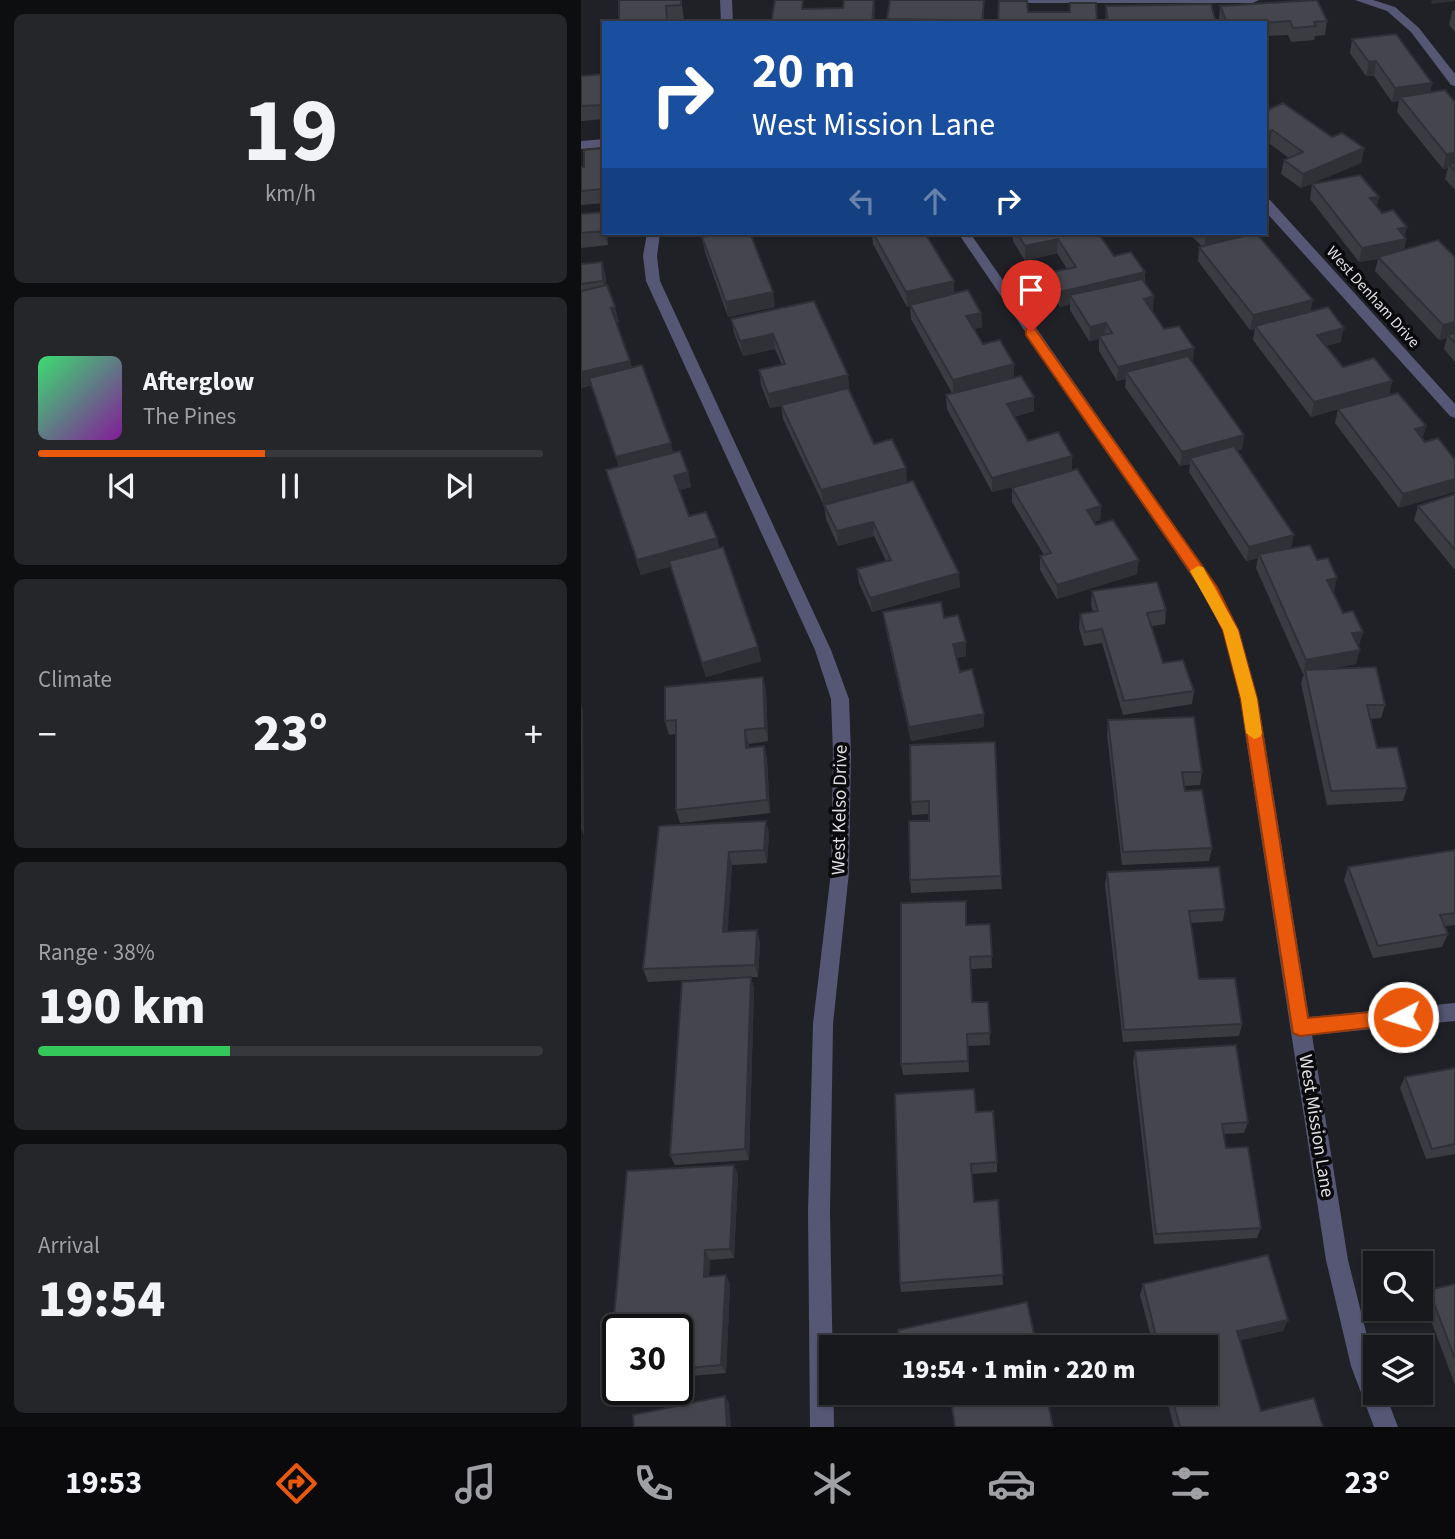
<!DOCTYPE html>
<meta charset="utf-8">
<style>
body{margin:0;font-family:"Source Sans 3",sans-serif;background:#25262a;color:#f1f3f6;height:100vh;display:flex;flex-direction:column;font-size:26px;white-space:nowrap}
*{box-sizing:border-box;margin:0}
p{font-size:23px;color:#9fa0a4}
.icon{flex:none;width:38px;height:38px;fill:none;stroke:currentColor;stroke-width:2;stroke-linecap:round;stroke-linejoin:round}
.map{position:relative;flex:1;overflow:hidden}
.drawer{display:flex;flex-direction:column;gap:14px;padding:14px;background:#0d0e10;width:581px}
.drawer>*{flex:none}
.hud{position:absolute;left:21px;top:21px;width:665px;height:214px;border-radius:0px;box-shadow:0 2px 5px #0004,0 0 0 2px #36383b;background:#1a4fa0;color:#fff;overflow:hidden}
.tools{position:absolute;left:782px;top:1251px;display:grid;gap:14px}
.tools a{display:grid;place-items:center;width:70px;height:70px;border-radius:0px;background:#18191d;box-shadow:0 2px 5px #0004,0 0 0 2px #36383b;font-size:35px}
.speed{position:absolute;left:21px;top:1314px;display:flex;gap:14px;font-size:35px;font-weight:700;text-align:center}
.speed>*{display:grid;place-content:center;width:91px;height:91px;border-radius:50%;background:#18191d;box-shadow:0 2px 5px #0004,0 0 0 2px #36383b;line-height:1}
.speed .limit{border:4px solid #111;border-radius:10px;background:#fff;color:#111}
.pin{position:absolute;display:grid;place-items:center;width:60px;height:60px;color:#fff;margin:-72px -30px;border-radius:50% 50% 50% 0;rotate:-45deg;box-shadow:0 0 7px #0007}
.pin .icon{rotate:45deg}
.me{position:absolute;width:77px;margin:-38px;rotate:265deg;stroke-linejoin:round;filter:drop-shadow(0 0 5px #0008)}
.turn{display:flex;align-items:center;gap:24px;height:147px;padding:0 35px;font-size:32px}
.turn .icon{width:91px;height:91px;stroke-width:2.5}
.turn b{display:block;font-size:49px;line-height:60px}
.lanes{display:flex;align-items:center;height:66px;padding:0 35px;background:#0003;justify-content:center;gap:35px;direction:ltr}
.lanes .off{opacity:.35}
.big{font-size:52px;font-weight:800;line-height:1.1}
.drawer .widget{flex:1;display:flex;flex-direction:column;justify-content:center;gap:10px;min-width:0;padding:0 24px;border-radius:10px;background:#25262a}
.drawer .dial{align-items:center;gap:0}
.dial b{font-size:91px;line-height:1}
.song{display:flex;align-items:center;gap:21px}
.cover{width:84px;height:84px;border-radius:10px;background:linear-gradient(135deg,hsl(140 70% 55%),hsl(290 70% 35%))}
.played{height:7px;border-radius:4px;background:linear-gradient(90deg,#ea580c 45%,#36383b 45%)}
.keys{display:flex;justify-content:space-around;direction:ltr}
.heat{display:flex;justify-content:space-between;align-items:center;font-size:38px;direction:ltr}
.charge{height:10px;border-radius:5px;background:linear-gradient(90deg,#34c759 38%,#36383b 0)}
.trip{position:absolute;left:238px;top:1335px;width:399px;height:70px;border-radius:0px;background:#18191d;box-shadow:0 2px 5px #0004,0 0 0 2px #36383b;font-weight:800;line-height:70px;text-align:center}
.tabs{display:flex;height:112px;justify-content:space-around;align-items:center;background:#0a0a0c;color:#9fa0a4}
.tabs .icon{width:49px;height:49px}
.tabs .on{color:#ea580c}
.tabs b{font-size:32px;color:#f1f3f6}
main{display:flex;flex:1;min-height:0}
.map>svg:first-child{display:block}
</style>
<main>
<section class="drawer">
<div class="widget dial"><b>19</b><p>km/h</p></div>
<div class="widget">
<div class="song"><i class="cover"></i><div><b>Afterglow</b><p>The Pines</p></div></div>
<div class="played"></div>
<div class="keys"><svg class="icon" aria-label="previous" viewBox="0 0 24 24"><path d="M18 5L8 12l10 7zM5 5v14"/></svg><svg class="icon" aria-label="pause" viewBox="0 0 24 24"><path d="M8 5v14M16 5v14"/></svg><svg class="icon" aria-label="next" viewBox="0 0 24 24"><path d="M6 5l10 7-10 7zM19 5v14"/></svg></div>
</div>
<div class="widget"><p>Climate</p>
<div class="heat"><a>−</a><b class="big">23°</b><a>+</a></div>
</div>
<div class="widget"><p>Range · 38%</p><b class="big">190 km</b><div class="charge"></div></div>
<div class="widget"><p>Arrival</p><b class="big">19:54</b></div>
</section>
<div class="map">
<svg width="874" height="1427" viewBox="0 0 874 1427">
<rect width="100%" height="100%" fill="#202127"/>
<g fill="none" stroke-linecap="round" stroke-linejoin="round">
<path fill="#555774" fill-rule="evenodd" d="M139,0H151L152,23H140Z
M437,0H678L672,3H443Z
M774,0H792L814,7L838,28L874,74V86L870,85L830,32L806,11Z
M23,139V147L0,149V141Z
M684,199L689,200L874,404V418L869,416L684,211Z
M66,233H79L76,256L79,281L250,650L268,699L270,753L268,872L252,1024L249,1212L253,1427H229L227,1212L232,1024L250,872L252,753L250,699L234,650L65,281L62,256Z
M377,233H389L636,587L658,630L677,699L728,1017L874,1003V1021L731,1035L767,1260L794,1368V1393H804L817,1427H793L770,1366L745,1260L659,699L642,630L623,594Z"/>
</g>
<path fill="#3b3c42" d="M38,0H100L103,19L88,20V23H38Z
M525,6L635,23H524Z
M639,6L746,21L744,35L734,36L733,40L710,42L707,35L684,36V23H639L638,19Z
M874,10V32L868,25L871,11Z
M403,14L402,23H306V19Z
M771,39L851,83L849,92L874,102V190L864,179L867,168L862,169L816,112L818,101L811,102L793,76H785L769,53Z
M23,74V119L0,121V76Z
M684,111L783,148L780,163L720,188L700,174L703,160L708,158L689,144Z
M23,148V203L0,205V167H3Z
M731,184L798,197L796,206L825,239L823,250L874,343V362L863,349L866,338L858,340L794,271L797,259L778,262L729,199Z
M23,212V233H27V245L0,248V214Z
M291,233H344L373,281V294L400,313L401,327L393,329L402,344L433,364V377L453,411L433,417L447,441L491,456V471L411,492L366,409L365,395L371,393L330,319L329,306L326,307L292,244Z
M432,233H517L533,256L564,272V282L571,311L583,329L612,362L663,435L661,449L656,451L710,549L736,560L753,593L762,613L782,632L777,646L775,664L751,668L804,705L800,718L789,719L796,748L826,788L822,801L746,805L720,683L723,674H722L675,568L677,558L665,561L608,472L609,464L599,466L544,387L545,379L536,381L518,351V339L508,341L489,310V304L479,307L467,288V273L486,269L476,253L444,261L432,241Z
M607,233H664V234L651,239L730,312L760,342L745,346L762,367L811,381L808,395L845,426L818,508L754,423L757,409L730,417L672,340L674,329L669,330L617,261L618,247L621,246Z
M121,237L194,307L147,317L124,252Z
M0,264L25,277V285L38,322H35L51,367L92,453L107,472L110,487L99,490L108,516L136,538L138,548L177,647L180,661L125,677L89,566L60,575L25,470L38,467L11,385L0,388Z
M233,301L267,375L268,390L242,504L202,419L200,406L189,408L180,385L178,370L201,365L194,349L162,356L153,333L150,319Z
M332,481L379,587L291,612L278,583L276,569L305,561L293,536L257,546L245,519L243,505Z
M431,488L520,506L519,520L514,522L556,574L476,599L459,570V556L463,555L431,502Z
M874,494V570L833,520L837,506Z
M511,591L585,610L584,624L571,626L582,663L613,691L611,704L542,715L521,643L503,646L498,628L499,614L512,612L510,605Z
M302,612L363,618L385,656L375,658L379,672L403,714V727L330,741L304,626Z
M182,677L185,691L187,741L168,744V748L183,746L186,759L189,813L99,823L95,810V734L88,735L84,721Z
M527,720L621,772L619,785L603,786L604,791L631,848L628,861L541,865L526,734Z
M329,745L420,876L421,889L330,893L329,880L348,821V814L331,815L330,802Z
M185,821L188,834L186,863L151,865L146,932L176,930L179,943L177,977H170L173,989L168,1160L94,1165L89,1155L161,977L67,982L62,969L78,826Z
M874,850V925L863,926L867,934L861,947L792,958L763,880L767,867Z
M526,872L644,909L642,921L610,923L618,979L661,1024L658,1036L542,1042L524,885Z
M409,924L411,968L390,969L391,1002H407L409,1045L387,1046L388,1072L322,1075L320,1064L386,925Z
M554,1051L667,1122L663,1133L643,1134L645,1148L680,1228L676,1238L573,1244L552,1062Z
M874,1068V1154L845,1159L819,1088L824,1077Z
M395,1112L416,1162V1172L391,1174L393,1202L417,1200L422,1285L320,1292L319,1283Z
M153,1165L157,1175L153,1258L129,1260L128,1277L145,1275L149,1285L145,1373L96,1377V1330H37V1382H35L28,1374L46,1171Z
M562,1284L707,1320L702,1331L659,1340L680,1411L742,1427H593L584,1393H625V1348H573L559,1295Z
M874,1284V1385L842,1299L848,1290Z"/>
<path fill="#303136" d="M293,0L294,9L293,23H291Z
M851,0H874V1L850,4Z
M795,61L793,76H785L788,62Z
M851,83L848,97H819L818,101L811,102L814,88Z
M691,130L689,144L684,146V133Z
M783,148L780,163L720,188L722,174Z
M874,153V167L868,164L867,168L862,169L865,154Z
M798,197L794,211L789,198Z
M826,227L823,239H825L822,253L797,257V259L778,262L781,248L817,229Z
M24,233H27V245Z
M628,233H664V234L623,248L625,234Z
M477,239L476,253L444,261V246Z
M21,262L25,277V296L22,281Z
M564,272L563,287L489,295V304L479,307V292Z
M373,281V295L326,307L325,292Z
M192,292L194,307L147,317L145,302Z
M573,296L572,311L562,313L563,299Z
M732,300L729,314L674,326V329L669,330L672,315Z
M34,307L38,322H34L30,308Z
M400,313L401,327L386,331L385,316Z
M874,322V335H867L866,338L858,340L862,325Z
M525,323L524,337L518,336V339L508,341L509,327Z
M763,328L760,342L733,349L736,335Z
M192,334L194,349L162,356L159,341Z
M613,348L612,363L545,372V379L536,381L537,367Z
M49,361L53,375L0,388V372Z
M433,364V379L372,395V380Z
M267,375L268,390L189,408L187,394Z
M811,381L808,395L730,417L733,402Z
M453,397V411L426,419V404Z
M845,426L841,441L834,429Z
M663,435L661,449L613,463L609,458V464L599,466L601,452Z
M90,443L93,458L39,472L35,457Z
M491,456V471L411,492V478Z
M325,468L326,482L242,504L240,490Z
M107,472L110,487L97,490L93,476Z
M874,479V492L818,508L822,494Z
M520,506L519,520L506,524V510Z
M292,522L293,536L257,546L256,531Z
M713,535L710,549L678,554L677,558L665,561L668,547Z
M136,538L139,553L60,575L56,560Z
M558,560L556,574L476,599V585Z
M378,573L379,587L291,612L289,598Z
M756,578L753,593L743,594L746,580Z
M782,632L778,646L767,647L771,633Z
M385,642V656L372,658V644Z
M177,647L180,661L125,677L121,663Z
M779,650L775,664L724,673V670L722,674L725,660Z
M182,677L185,691L187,741L184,728Z
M0,705L2,711L3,836L0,828Z
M403,714V727L330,741L328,727Z
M164,730L168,744V761L165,748Z
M183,746L186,759L189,813L186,800Z
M185,821L188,834L186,863L183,850Z
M148,852L151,865L146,944L142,932Z
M176,930L179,943L177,977L174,965Z
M170,977L173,989L168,1160L164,1149Z
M153,1165L157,1175L153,1258L149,1249Z
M124,1250L129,1260L127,1286L123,1277Z
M145,1275L149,1285L145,1373L140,1365Z
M707,1320L702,1331L652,1342L656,1331Z
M326,1393H364L328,1401Z
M144,1396L148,1403L150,1427H146Z"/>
<path fill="#45464d" stroke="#303136" stroke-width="2" d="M38,0H100V5L85,6L86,23H38Z
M194,0H222L221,9L262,8L263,0H293L291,23H190Z
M309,0H403L401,23H367V20L306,19Z
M736,0L746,21L733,22L735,26L712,28L709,21L681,23H646L639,6Z
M418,1H446L447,12H489V3H515L516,23H417Z
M630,4L635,23H527L525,6Z
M815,34L851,83L814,88L795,61L788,62L771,39Z
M23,74V105L0,106V76Z
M864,90L874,102V153L865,154L819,97Z
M702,103L751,137L761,133L783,148L722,174L703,160L722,152L691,130L684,133V111Z
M23,148V189L0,191V167H3V150Z
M874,163V171L868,164Z
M779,175L798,197L789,198L801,213L812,210L826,227L817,229L825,239L781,248L731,184Z
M23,212V231L0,233V214Z
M145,233H169L192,292L145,302L121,237Z
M292,233H344L373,281L325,292Z
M436,233H517L533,256L550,252L564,272L479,292L467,273L495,267L477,239L444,246Z
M675,233L732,300L672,315L618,247Z
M857,240L874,257V322L862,325L797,257Z
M21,262L22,281L0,284V264Z
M561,279L573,296L563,299L583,329L598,326L613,348L537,367L518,336L531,333L525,323L509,327L489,295Z
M26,285L34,307L30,308L49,361L0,372V291Z
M387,290L400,313L385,316L402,344L419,340L433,364L372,380L329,305Z
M233,301L267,375L187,394L178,370L204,364L192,334L159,341L150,319Z
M747,307L763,328L736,335L762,367L793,358L811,381L733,402L674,326Z
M874,333V343L867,335Z
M607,356L663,435L601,452L545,372Z
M61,365L90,443L35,457L8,378Z
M440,376L453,397L426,404L447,441L477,432L491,456L411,478L365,395Z
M267,388L293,444L311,439L325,468L240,490L200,405Z
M817,393L845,426L834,429L844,442L857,438L874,460V479L822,494L757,409Z
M653,446L713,535L668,547L609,458Z
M99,451L107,472L93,476L108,516L125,512L136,538L56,560L25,470Z
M496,469L520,506L506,510L515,525L532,520L558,560L476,585L459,556L470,553L431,488Z
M332,481L378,573L289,598L276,569L310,560L292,522L256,531L243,505Z
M874,494V550L837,506Z
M729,545L736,560L747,558L756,578L746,580L762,613L772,611L782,632L771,633L779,650L725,660L678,554Z
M142,547L177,647L121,663L88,561Z
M576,582L585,610L566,613L582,663L602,660L613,691L543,701L521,629L504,632L499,614L517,611L511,591Z
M360,602L363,618L377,615L385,642L372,644L379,672L391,669L403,714L328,727L302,612Z
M795,667L804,705H786L796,748L816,747L826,788L750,791L724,670Z
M182,677L184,728L164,730L165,748L183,746L186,800L95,810V720L84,721V687Z
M613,717L621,772H601L604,791L621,790L631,848L542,852L527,720Z
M414,742L420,876L329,880L328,821H348V801L330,802L329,745Z
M185,821L183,850L148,852L142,932L176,930L174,965L62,969L78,826Z
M874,850V913L859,915L867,934L797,946L767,867Z
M638,867L644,909L608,911L618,979L654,978L661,1024L543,1030L526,872Z
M385,901V925L409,924L411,956L389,957L391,1002H407L409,1033L386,1034L387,1061L320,1064V903Z
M170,977L164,1149L89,1155L101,982Z
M655,1045L667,1122L641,1124L645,1148L667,1147L680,1228L575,1234L554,1051Z
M874,1068V1144L851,1149L824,1077Z
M393,1089L395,1112L412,1111L416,1162L390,1164L393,1202L417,1200L422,1275L319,1283L314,1094Z
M153,1165L149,1249L124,1250L123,1277L145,1275L140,1365L96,1369V1330H37V1373L28,1374L46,1171Z
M687,1255L707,1320L656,1331L680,1411L733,1398L742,1427H599L590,1393H625V1348H578L562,1284Z
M874,1284V1359L848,1290Z
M446,1302L456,1348H319L317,1330Z
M369,1393H465L472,1427H374Z
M144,1396L146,1427H53L52,1415Z"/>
<path fill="#ea580c" stroke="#983908" stroke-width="2" d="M445,329H454L636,587L657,630L676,699L727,1018L822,1009L829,1012L832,1017L829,1023L719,1036L712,1033L660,699L642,630L624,593L445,335Z"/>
<path fill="#f59e0b" d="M617,566L622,567L657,630L676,699L681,733L679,737L673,739L665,733L660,699L642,630L609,571Z"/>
<g text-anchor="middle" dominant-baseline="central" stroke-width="7" stroke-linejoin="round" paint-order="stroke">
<g font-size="16" fill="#dedee3" stroke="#0a0a0d">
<text transform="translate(792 297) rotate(48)">West Denham Drive</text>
</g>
<g font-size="19" fill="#dedee3" stroke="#0a0a0d">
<text transform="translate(259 810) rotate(-89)">West Kelso Drive</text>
<text transform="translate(735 1126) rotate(81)">West Mission Lane</text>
</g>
</g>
</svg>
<div class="tools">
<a><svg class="icon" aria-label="search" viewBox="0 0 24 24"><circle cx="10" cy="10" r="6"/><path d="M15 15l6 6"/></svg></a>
<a><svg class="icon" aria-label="layers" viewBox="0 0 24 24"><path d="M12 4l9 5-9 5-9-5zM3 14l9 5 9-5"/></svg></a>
</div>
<div class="speed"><div class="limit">30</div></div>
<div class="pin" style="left:450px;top:332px;background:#d93025"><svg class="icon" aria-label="arrive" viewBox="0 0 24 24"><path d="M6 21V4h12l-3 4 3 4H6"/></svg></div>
<svg class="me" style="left:822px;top:1017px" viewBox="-20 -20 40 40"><circle r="17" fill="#ea580c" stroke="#fff" stroke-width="3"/><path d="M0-11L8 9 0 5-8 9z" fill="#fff"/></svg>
<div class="trip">19:54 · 1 min · 220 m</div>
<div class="hud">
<div class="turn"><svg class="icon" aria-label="right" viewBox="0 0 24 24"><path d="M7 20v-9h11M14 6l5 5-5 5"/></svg><div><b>20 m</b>West Mission Lane</div></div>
<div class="lanes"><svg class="icon off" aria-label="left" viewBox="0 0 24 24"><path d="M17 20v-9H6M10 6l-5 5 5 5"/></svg><svg class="icon off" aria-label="ahead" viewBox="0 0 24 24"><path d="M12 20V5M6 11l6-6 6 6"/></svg><svg class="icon" aria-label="right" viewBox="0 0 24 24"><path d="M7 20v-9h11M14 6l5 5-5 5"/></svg></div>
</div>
</div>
</main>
<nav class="tabs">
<b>19:53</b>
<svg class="icon on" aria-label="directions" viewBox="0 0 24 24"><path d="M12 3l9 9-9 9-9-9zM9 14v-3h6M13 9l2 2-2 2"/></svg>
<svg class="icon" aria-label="music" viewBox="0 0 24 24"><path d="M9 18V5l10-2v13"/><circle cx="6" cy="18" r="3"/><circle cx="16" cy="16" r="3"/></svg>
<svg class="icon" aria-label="phone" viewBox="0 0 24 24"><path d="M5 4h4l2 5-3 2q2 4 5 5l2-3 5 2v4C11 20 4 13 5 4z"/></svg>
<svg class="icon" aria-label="climate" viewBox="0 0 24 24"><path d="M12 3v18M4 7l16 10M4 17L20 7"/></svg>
<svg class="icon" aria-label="car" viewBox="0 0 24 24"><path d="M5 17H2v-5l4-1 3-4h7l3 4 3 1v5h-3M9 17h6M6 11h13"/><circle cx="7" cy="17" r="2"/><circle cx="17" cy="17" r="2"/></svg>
<svg class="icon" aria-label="filters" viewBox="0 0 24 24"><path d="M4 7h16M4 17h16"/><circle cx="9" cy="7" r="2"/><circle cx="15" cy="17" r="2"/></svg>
<b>23°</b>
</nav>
